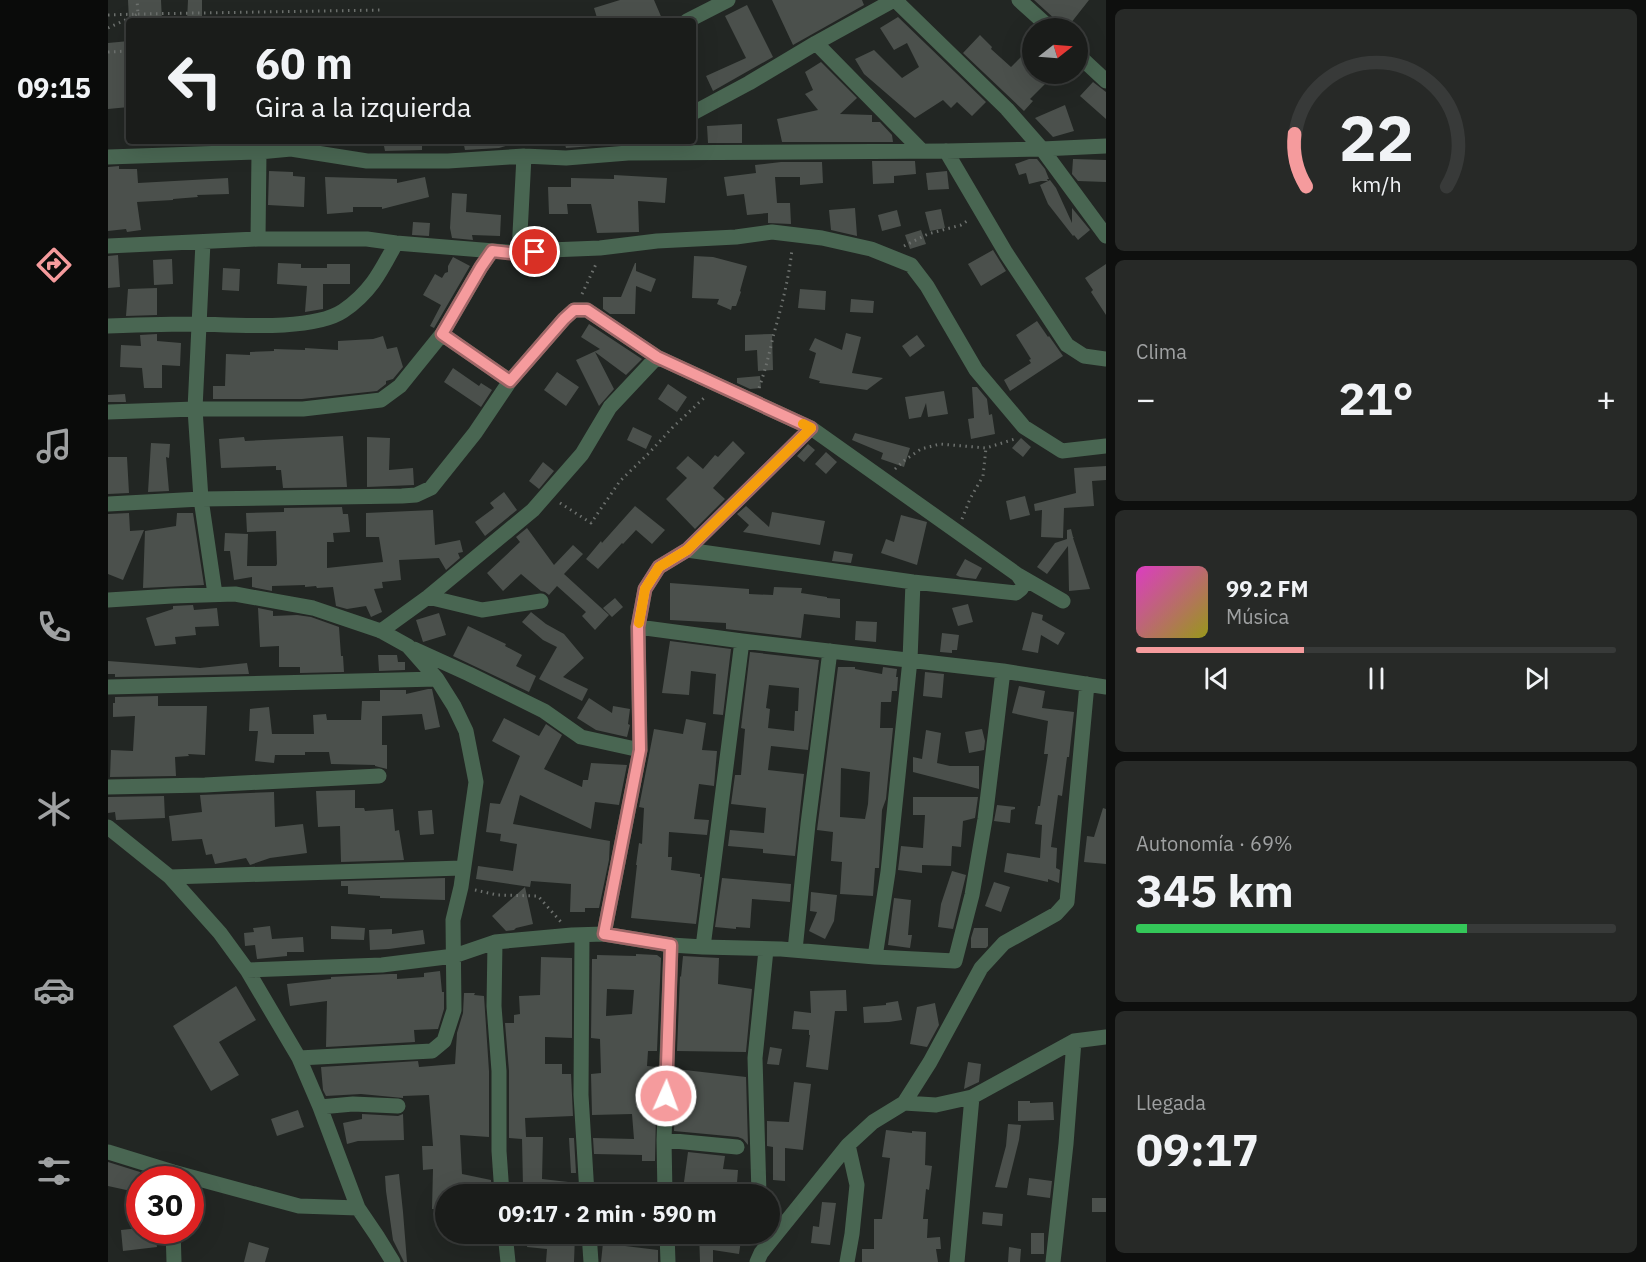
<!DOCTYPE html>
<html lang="es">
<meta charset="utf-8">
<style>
body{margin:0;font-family:"IBM Plex Sans",sans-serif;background:#272927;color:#f1f3f6;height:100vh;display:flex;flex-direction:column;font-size:22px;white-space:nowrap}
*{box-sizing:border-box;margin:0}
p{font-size:20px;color:#9fa1a2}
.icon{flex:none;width:33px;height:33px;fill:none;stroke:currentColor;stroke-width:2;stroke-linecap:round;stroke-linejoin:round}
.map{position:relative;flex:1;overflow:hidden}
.drawer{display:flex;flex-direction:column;gap:9px;padding:9px;background:#0e0f0e;width:540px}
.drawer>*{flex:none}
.top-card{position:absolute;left:18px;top:18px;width:570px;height:126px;border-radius:6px;box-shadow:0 6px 24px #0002,0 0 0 2px #383a39;background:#1a1c1a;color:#f1f3f6;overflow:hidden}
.needle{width:39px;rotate:73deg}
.fabs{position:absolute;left:914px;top:18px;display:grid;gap:12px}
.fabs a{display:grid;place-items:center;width:66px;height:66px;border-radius:50%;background:#1a1c1a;box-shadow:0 6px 24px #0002,0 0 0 2px #383a39;font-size:30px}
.speed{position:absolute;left:18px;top:1166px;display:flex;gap:12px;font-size:30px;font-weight:700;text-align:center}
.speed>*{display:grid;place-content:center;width:78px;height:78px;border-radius:50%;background:#1a1c1a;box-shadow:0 6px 24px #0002,0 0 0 2px #383a39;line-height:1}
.speed .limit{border:9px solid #d22;background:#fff;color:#111}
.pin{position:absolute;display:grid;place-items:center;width:51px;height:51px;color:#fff;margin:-26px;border:3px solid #fff;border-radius:50%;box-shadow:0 2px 6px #0007}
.me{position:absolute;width:66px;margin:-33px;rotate:2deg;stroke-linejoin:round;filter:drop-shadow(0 0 4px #0008)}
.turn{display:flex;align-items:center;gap:21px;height:126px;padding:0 30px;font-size:27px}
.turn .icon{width:78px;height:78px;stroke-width:2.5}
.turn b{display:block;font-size:42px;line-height:51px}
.big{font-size:45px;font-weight:700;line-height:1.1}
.drawer .widget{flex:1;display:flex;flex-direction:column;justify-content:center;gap:9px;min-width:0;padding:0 21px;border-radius:9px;background:#272927}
.drawer .dial{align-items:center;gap:0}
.dial svg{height:156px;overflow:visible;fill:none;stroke:#383a39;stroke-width:7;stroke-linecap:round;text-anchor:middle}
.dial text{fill:#f1f3f6;stroke:none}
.song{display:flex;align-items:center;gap:18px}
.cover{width:72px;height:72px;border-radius:9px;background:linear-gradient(135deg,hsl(310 70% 55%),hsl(60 70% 35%))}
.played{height:6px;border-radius:3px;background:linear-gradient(90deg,#f59b9d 35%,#383a39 35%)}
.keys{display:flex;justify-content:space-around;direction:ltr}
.heat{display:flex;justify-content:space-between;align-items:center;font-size:33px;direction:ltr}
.charge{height:9px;border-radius:4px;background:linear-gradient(90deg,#34c759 69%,#383a39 0)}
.trip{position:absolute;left:327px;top:1184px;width:345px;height:60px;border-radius:30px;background:#1a1c1a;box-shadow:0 6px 24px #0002,0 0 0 2px #383a39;font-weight:700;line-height:60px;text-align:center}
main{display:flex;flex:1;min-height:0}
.tab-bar{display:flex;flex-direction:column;width:108px;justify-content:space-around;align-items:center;background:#0a0b0a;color:#9fa1a2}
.tab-bar .icon{width:42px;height:42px}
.tab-bar .current{color:#f59b9d}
.tab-bar b{font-size:27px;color:#f1f3f6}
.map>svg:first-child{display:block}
</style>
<main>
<nav class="tab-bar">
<b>09:15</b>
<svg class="icon current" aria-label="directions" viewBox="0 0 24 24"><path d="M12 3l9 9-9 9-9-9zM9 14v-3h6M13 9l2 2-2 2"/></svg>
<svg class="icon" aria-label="music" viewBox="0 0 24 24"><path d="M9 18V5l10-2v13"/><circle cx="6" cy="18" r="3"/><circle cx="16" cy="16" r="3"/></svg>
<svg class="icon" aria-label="phone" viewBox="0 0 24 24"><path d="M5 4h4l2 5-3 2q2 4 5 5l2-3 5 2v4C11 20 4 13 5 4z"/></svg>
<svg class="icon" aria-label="climate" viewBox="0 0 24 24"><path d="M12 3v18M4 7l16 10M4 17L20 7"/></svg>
<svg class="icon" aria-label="car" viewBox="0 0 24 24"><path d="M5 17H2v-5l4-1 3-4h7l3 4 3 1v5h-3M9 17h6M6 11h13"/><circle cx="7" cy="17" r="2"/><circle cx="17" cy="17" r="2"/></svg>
<svg class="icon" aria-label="filters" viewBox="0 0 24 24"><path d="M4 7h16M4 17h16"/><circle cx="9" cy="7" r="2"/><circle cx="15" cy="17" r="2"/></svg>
</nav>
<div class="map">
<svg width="998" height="1262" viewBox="0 0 998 1262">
<rect width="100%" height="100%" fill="#222623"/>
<path fill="#4b504c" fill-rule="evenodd" d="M20,0H53L54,21H21Z
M80,0H94V21H79Z
M512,0H546L555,21H490L486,8Z
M664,0H754L756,5L685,45Z
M926,0H981L959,28H952L949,21Z
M639,5L665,57L605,91L598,76L638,58L617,16Z
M790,17L878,102L864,116L849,102L843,108L835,100L807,118L756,74L747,59L766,50L794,78L811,67L799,43L786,50L772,28Z
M872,35L884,47L883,49L903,67L924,46V74H947L922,99L925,101L916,111L855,53Z
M21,41V107L0,109V43Z
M713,62L749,98L732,114L764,115V122H772L784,135L785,142H674L669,119L710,110L697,94L705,90L697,72Z
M985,82L998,92V119L972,96Z
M957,105L966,131L945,137L927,118Z
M634,124V143H600L599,126Z
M275,141H314V150L277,151Z
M355,141H400L401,145L391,148L357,150Z
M456,141H525L526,143L458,148Z
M921,159H929L937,169L941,179H939L940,181L942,180L948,188L964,223V208L982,230L970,240L966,235L965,236L940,204L932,185L940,181H933L921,184L918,173L911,175L907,164Z
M965,159L998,160V182L970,181L964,174Z
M764,161H807L808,174L786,176V183L765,184Z
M673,162H714L715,183L692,185V177H667L669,203H682L683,224L660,223V213L639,215L636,194L619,196L616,177L648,173L647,165Z
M11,166V169H29L30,183L120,178L121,194L89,195L90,197L65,199V200L29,202L33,230L19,232L18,229L0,231V167Z
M161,171L185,172V176L197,177L196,207L160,205Z
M839,171L841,189L820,190L818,173Z
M506,175L559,178L557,203L530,201L531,232L489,233L483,204H459L460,214H441L440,187H463V178L506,179Z
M217,177L289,179V183L317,177L321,197L274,209V207H245V212L219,214Z
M344,193L359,194L358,212L393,215L392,236L364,235L365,240L344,238L342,228Z
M747,208L749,236L723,230L721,210Z
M833,209L837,228L822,231L817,212Z
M789,210L793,226L774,231L770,215Z
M305,222L322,223L321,236L304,235Z
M813,230L818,244L802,249L797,235Z
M885,250L898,271L873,286L860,264Z
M10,255L12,287L0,288V256Z
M586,256L605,257L639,266L632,291L633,292L628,306H624L623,310L609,304L611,299L584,298Z
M345,257L362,266L326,328L322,326L333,305L315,295L327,274L334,278L337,273L340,272V266Z
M64,259L65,284L46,285L45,260Z
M170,263L193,264V268H219V264H242V284H215V309L197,312L199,286L169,284Z
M527,263H528V271L548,279L543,292L528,286L527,314H502L495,309V297H513Z
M998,264V315L983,292L985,290L977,278Z
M115,268L132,269L131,291L114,290Z
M49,288V315L18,316L20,289Z
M692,289L718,291L717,310L690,308Z
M743,299L766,301L765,313L742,312Z
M929,321L940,337L941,336L955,356L902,391L896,380L923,363L921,360L923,359L908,335Z
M481,324L534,359L518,375L487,352L506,389L491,406L468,360L492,349L473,337Z
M738,333L753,337L744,373L775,378L759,390L711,383L712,381L701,378L708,353L701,350L707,338L734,350Z
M49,334V341L73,343L72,366L54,365V388H36L34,368L12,367L13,345L33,346L32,335Z
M664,334L665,370L650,371L649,350L637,351V335Z
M809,335L817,346L802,357L794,346Z
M275,336L279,349L289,347L295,367L285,379L278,381V384L269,391L194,399H105V386H117L118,354L142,355V352L166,351V349L197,350V348L230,350V341L265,339Z
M345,368L371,386L373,383L384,390L373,407L336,382Z
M449,372L471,387L458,406L436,390Z
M652,376L653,388L642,389L629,383V378Z
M560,384L579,397L569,412L550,399Z
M864,387H869L879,399L881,415L884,414L887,434L863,439L860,419L866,418Z
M836,391L840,414L820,417L818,403L813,417L801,419L797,397Z
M17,394L18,402H0V395Z
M525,427L544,436L538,449L519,440Z
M747,433L802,448L796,467L773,459L775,453L744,440Z
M235,436L239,487L175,488L173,470H168V466L113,468L111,439L136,437L137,441Z
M259,437L282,438L281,470L305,468L306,485L259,487Z
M913,438L923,447L915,457L904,448Z
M625,441L637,453L605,488L617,499L587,529L558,499L579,478L568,468L580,456L595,469L607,455L610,457Z
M43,443L62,444L61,458L58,457L61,491L40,492Z
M700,444L707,450L696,462L689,456Z
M718,452L729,462L718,474L707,464Z
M0,457H19L21,493L0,494Z
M435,462L446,471L431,489L421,481Z
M998,466V480L984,481L986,506L956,508L955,538L933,537L934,510L927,511L926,504L968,493L966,468Z
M396,492L409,510L377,536L367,522L386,508L382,503Z
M917,496L922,515L902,520L898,501Z
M527,506L557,530L544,544L528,530L515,544L514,543L490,569L478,559L493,541L494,543Z
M638,506L661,527L664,512L717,521L712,545L635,532L641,525L629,514Z
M234,507L235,514H240L242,532L225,533L226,542H219V568L275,562L271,537H258V513L325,510L327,545L352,540L355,552L350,553L352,558L338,570L331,558L291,560L293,580L274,582L275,588L266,589L274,612L263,617L258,606L239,609L228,606L225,587L209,588L208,586L197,587V585L164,586V591L144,587V577L126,580L122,551H116L117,533L140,534L139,566H168L169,564L168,531L139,532L138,513L176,512V508Z
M21,513L22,531L36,530L15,580L0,574V514Z
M69,513H85L96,585L35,588L37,531L68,526Z
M793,515L819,522L809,565L773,553L778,539L786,542Z
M419,528L446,565L465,545L475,554L456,574L501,615L487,630L474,616L478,612L449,586L441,595L437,592L433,591L413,574L395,591L379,573L412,542L408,537Z
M963,529L965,537H966L965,538L982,589L961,591L960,546L939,574L929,567L947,543L959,539V530Z
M726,551L745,554L743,563L724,561Z
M857,559L874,568L868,579L852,577L848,575Z
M562,583L641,589V594L665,595L666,587L694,588L693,593L719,597V598L732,599V618L696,614L693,638L618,629V623L562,620Z
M507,598L515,607L504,617L495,608Z
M860,604L865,622L850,626L844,608Z
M85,605L86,610L109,608L111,626L87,627L88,635L67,637L68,644L47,646L38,618L65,609V606Z
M150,608L165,611V616L189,615L203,617L231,627L233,656H235L236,672L192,673V667H171V646L152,647Z
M423,612L438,624L456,634L476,658L455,677L480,689L474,701L431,679L449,647L435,640L414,622Z
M924,612L935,615L934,620L957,633L950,645L933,635L930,653L914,650Z
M331,613L338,635L315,642L308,620Z
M748,621L769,622L768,642L747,640Z
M360,626L398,644L397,646L414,655L408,666L428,676L421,692L345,656Z
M834,633L851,635L849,650H844V653L832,652Z
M562,641L623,649L615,715L605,714L608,674L583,671L581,695L554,693Z
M642,652L711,660L700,750L663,746L660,770L696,774L687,856L655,853V849L620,846L622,830L656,833L658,808L623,804L627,775H633L637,729L633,728ZM661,685L691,688L690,711H687L686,731L660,728L662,709L658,708Z
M270,655H289L290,662H297V670L271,671Z
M0,661L92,668L139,663L141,674L7,677V674H0Z
M730,667H747V669L774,674L775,667L789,669L788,677H790L789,691H784L783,702H773L772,728H785L778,799L774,810L771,868H767L765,896L732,894L734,862L723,861L725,832L709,830ZM733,768L762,772L760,804L757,819L732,817Z
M817,672L836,674L834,698L815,696Z
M911,686L937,691L934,708L966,712L961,757H959L954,796L950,795L943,847L949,848L948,868L952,870L951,883L940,879V882L896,872L899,853L932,858L934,825L927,824L930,806H932L940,754H936L940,721L904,713Z
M320,689H324L332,727L317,730L314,714L274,716V745H279V769L267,766V765L223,764L221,752H197V755H167L166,763L147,761L150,731H141L142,709L161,707L164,734H206L205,715L218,714L219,720H253L254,701H272V690H298V694Z
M50,696V706H99L97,755L80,754L81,756L67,757L68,776L2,777L3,750L25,751L27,716L5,717V703H7V697Z
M481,698L504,713L505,706L522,709L520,724L522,725L519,737L488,730L469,718Z
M396,718L431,736L438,724L454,735L436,769L474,787L475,780H480L483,763L519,765L511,805L487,802L483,829L412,795L405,824L502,841L501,860L491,908H477V912H462L463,884L423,881L422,887L368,879L370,866L405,871L409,844L392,841L393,834L378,832L382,803L392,804L412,756L384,741Z
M578,719L598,723L594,750L609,751L606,786L591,784L586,819L601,820L599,835L561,832L560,857H564L563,870L592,874V877H594L588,924L523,918L529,865H528L531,843L534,844L536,808L531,807L546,729L575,734Z
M874,729L877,741L876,750L861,753L857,732Z
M818,730L833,733L829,763L842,766H871V789L805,772V757L814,759Z
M247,790V808H256L257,811L285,809L287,831L291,830L296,860L233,862L232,826L210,827L208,791Z
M166,792L167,827L195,824L199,853L162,858L142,865L138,858L107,864L104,854L98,855L94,839L64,841L61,816L94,812L92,795Z
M56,796L57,818L8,820L7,812L0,813V797Z
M805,797H870L867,818L855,821L853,847L844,846L843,866L814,865V873L790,870L793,846L815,848L817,815H805Z
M889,805L907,807V809L903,810L902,823L886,821Z
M995,808L998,809V864L976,862L979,836L986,837Z
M324,810L326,834L312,835L310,811Z
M844,871L858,875L845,929L830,927L833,904Z
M337,878V900L272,898V896L240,894V886H233V881Z
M614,878L683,884L682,902L644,899L642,928L628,927V929L607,927Z
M886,882L902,887L893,912L877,906Z
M417,887L425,924L408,928L406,930L398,931L384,916Z
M703,892L729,895L726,921L717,939L701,931L709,912L702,911Z
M786,898L803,900L800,935H804L802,948L780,945Z
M162,926L164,939L195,937L196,952H179V956L149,959L147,945L137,946L136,933L146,932L145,928Z
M223,926L257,928L256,940L223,939Z
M866,928H880V946L878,948H863V938Z
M284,929V934L315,930L317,944L281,949L262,950L261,930Z
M528,954L549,955L553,958L549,1051H540L539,1066L549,1067L547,1161H534V1155L486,1154L485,1138L526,1139L524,1114L484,1115L483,1074L493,1073L492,1039L483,1038L484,959H489V955L528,956ZM499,989L526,990L524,1014L498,1016Z
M575,956L611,958L610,984L644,989L638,1052L569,1051L572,976L573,977Z
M433,957L464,958V1038L437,1037V1064H454V1074H463L465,1116L417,1118L418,1137H435L434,1179L469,1183V1194H404L403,1184L415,1187L414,1139L401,1138V1071L397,1023H406V1015L412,1014L411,996L432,995Z
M332,971L334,992H336V1009L330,1029L306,1030L307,1042L218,1047L219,1001L182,1006L179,984L223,979V977L282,974H289V979L316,977V973Z
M128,986L148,1020L111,1042L131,1075L103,1091L65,1026Z
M738,990L739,1011H727L720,1070L698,1067L702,1035H701V1030L684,1029L686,1011L703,1013L702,991Z
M356,993H367L366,995L376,996L381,1071V1137L352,1135L354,1174L383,1180L384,1194H373L354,1190V1194H338V1209H324L325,1169L315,1170L314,1146H325L321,1095L295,1096V1098L253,1094L218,1096L215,1090L213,1067L310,1061L311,1067L347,1064L349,1033L355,1013Z
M790,1001L794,1020L781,1022L756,1023L755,1007L778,1005V1003Z
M827,1003L831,1025L819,1047L802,1044L809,1007Z
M662,1047L674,1049L671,1065L659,1064Z
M860,1062L873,1064L871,1082L856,1089Z
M568,1069L638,1077L640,1145L635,1139L630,1137L566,1131Z
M686,1082L703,1084L695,1150L677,1148V1181L665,1180V1147L659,1146V1121L681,1122Z
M910,1101H922V1103L945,1102L946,1120L910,1121Z
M190,1110L196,1127L169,1136L163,1119Z
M254,1114L290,1116L295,1114L296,1140L250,1141L239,1144L235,1123L254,1119Z
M900,1124L913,1125L911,1140L899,1188L887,1187L898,1146Z
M778,1130L804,1133V1131L818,1132L817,1165L824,1166L821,1190L818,1189L815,1219H820L819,1238L832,1237L833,1249H828L830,1262H754V1249H766V1219H774L782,1158L774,1157Z
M461,1138H466L468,1173H463Z
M580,1152L617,1156L615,1169L630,1170L629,1183L613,1182L612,1189L576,1182Z
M0,1162L32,1172V1193L0,1186Z
M291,1174L295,1212L299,1262H296L285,1240L278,1191L277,1176Z
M921,1178L944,1181L942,1198L919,1195Z
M984,1198H998V1212H984Z
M714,1202L728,1203L722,1245L703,1243L705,1226L711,1227Z
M875,1212L895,1214L894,1226L874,1224Z
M32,1228V1230H46L49,1247L15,1251L13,1230Z
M421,1233L467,1235L466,1262H438L439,1249L419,1247Z
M496,1233H510L509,1245L550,1250V1262H493Z
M591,1233H634L631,1254L605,1250V1262H592Z
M923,1233H936V1254H923Z
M141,1242L161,1248L157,1262H136Z
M901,1247L913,1249L912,1262H900Z"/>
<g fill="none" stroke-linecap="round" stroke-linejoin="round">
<path stroke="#6d716e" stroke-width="3" stroke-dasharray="1.5 4.5" stroke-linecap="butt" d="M0,15L30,14L275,10
M0,28L30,14L29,0
M0,52L21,51
M796,246L820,234L853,225L862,219
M474,294L489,262
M651,388C657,371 661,355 665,337C673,308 681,279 684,249
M787,469L797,460L813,449L832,444L878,448L907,439
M452,503L483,523L512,481L541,453L565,427L598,396
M854,519L862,499L875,476L878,448
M367,890L389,895L430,896L453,922"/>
<path stroke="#496652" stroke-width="15" d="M787,0L899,109L934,149L998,236
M911,0L942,28
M579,21L620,0
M708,43L814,151
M969,54L998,81
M585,113L641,83L708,43L786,0
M838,151L898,253L959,345L976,356L998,359
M0,157L151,152L183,149L259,161H340L416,156L458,158L520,153L838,151L934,149L998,146
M150,239L151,152
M95,242L87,409L93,499L107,594
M0,246L150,239H259L288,243L411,253L442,250L492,248L549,241L628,237L664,232L714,238L763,249L803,265L819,286L868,370L916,427L954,451L998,446
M411,253L416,156
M0,326C30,325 61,324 91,324C128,325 205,331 235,311C263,292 273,271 288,243
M334,334L402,381
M0,412L87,409H195L273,400L292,386L334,334L373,267L384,251
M0,504L93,499L294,496L308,495L323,488L367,433L402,381L456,319L466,310H479L549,357L703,428L910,575L916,584L913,589L908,593L805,582L579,550
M910,575L955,601
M320,597L374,610L433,601
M0,600L64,596L127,594L205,608L273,631L300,646L329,679L346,706L358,731L368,782L353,887L345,920L346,1010L336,1041L324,1051L191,1058
M530,627L634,641L895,671L998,687
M273,631L320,597L425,510L474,454L502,407L549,357
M306,649L361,674L436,711L473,737L532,750
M0,687L329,679
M0,787L97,785L271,776
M0,827L62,877L112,933L139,970L191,1058L212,1107L250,1208L269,1236L285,1262
M62,877L354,868
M496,934L532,750L530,627L537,589L551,567L579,550L703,428
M474,935L473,1095L479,1194
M387,942L386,1006L391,1071V1151L394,1194
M595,947L634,641
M687,950L700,824L722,651
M767,957L780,872L802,660L805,582
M139,970L274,965L346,956L387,942L464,935L496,934L563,945L595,947L673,949L767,957L847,961L864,895L877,819L895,671
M796,1103L822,1062L873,968L896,943L948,914L959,902L979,684
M212,1107L245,1104L290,1106
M556,1140L629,1147
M0,1152L65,1172L191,1206L250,1208
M557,1194L556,1140L563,945
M651,1194L647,1058L658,950
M65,1230L66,1262
M397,1233L400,1262
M481,1233L483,1262
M559,1233L560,1262
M649,1262L653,1253L740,1145L765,1122L796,1103L828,1105L864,1097L966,1041L998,1037
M739,1262L744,1234L749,1185L740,1145
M849,1262L864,1097
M945,1262L958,1144L966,1041"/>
</g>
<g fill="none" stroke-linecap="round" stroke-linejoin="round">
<g stroke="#9f6566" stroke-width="15">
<path id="route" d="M427,252L411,254L384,251L373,267L334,334L402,381L456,319L466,310H479L549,357L703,428L579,550L551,567L537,589L530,627L532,750L496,934L563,945L558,1096"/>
</g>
<use href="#route" stroke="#f59b9d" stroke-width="10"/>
<path stroke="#f59e0b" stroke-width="10" d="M531,623L537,589L551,567L579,550L703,428L695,424"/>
</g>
</svg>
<div class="fabs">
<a><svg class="needle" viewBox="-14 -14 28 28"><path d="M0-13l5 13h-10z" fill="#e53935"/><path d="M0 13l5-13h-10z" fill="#9fa1a2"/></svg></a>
</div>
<div class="speed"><div class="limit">30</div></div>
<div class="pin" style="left:427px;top:252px;background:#d93025"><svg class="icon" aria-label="arrive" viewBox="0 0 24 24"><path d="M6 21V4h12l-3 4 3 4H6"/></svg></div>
<svg class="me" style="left:558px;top:1096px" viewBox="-20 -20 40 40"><circle r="17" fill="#f59b9d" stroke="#fff" stroke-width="3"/><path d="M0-11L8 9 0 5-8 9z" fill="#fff"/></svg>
<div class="trip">09:17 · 2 min · 590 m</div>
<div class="top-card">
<div class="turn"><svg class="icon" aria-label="left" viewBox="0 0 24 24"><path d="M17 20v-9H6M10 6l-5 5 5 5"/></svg><div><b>60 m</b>Gira a la izquierda</div></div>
</div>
</div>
<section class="drawer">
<div class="widget dial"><svg viewBox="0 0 100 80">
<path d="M14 69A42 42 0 1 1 86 69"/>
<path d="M14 69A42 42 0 0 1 8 42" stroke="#f59b9d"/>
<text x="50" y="56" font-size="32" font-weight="700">22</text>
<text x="50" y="72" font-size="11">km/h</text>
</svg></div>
<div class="widget"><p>Clima</p>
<div class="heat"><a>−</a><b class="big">21°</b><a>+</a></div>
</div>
<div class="widget">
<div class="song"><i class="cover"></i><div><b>99.2 FM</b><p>Música</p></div></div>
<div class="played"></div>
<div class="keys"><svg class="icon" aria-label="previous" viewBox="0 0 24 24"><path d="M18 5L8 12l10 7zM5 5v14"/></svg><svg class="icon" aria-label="pause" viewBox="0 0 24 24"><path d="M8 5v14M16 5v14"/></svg><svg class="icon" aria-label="next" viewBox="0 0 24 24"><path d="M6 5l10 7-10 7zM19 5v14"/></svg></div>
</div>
<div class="widget"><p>Autonomía · 69%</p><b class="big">345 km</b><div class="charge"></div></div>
<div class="widget"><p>Llegada</p><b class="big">09:17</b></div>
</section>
</main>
